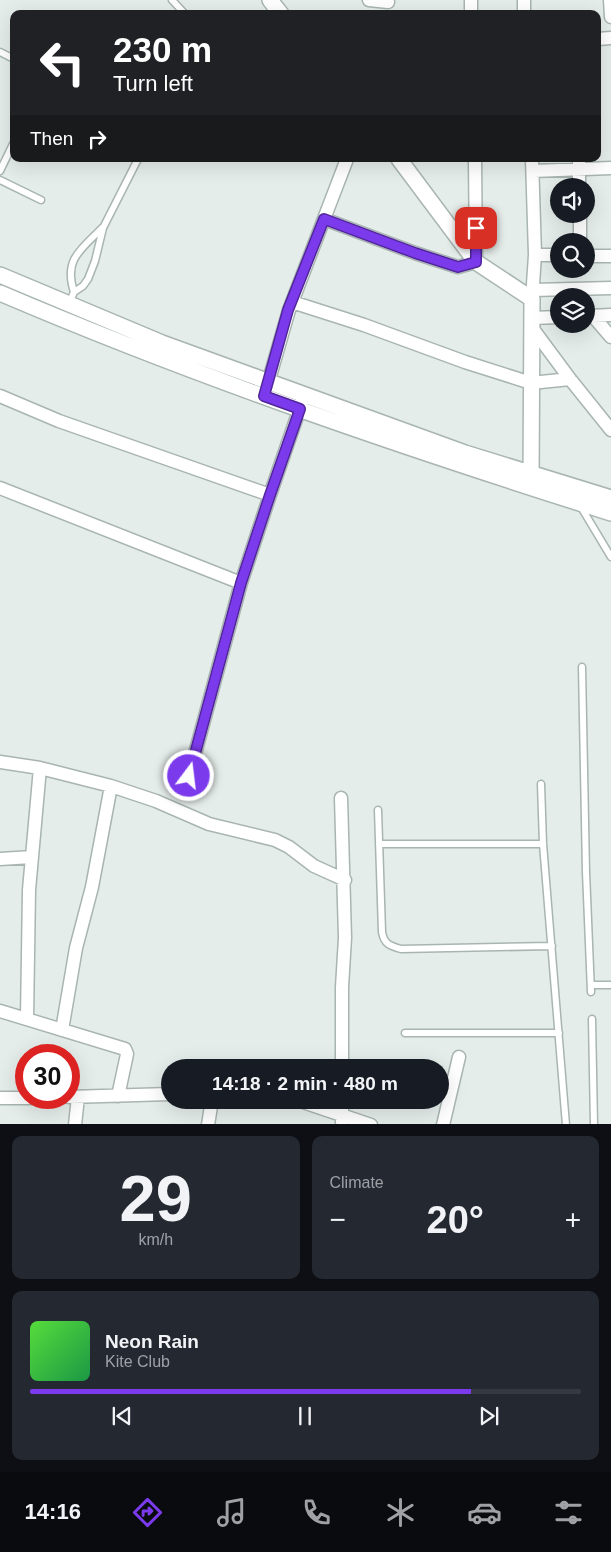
<!DOCTYPE html>
<meta charset="utf-8">
<style>
body{margin:0;font-family:Helvetica,sans-serif;background:#242831;color:#f1f3f6;height:100vh;display:flex;flex-direction:column;font-size:19px;white-space:nowrap}
*{box-sizing:border-box;margin:0}
p{font-size:16px;color:#9ea1a6}
.icon{flex:none;width:28px;height:28px;fill:none;stroke:currentColor;stroke-width:2;stroke-linecap:round;stroke-linejoin:round}
.map{position:relative;height:1124px;overflow:hidden}
.drawer{display:flex;flex-direction:column;gap:12px;padding:12px;background:#0d0f14;flex:1}
.drawer>*{flex:none}
.top-card{position:absolute;left:10px;top:10px;width:591px;height:152px;border-radius:10px;box-shadow:0 5px 20px #0002;background:#202124;color:#fff;overflow:hidden}
.fabs{position:absolute;left:550px;top:178px;display:grid;gap:10px}
.fabs a{display:grid;place-items:center;width:45px;height:45px;border-radius:50%;background:#171b24;box-shadow:0 5px 20px #0002;font-size:25px}
.speed{position:absolute;left:15px;top:1044px;display:flex;gap:10px;font-size:25px;font-weight:700;text-align:center}
.speed>*{display:grid;place-content:center;width:65px;height:65px;border-radius:50%;background:#171b24;box-shadow:0 5px 20px #0002;line-height:1}
.speed .limit{border:8px solid #d22;background:#fff;color:#111}
.pin{position:absolute;display:grid;place-items:center;width:42px;height:42px;color:#fff;margin:-21px;border-radius:10px;box-shadow:0 2px 8px #0006}
.me{position:absolute;width:55px;margin:-28px;rotate:15deg;stroke-linejoin:round;filter:drop-shadow(0 0 4px #0008)}
.turn{display:flex;align-items:center;gap:18px;height:105px;padding:0 20px;font-size:22px}
.turn .icon{width:65px;height:65px;stroke-width:2.5}
.turn b{display:block;font-size:35px;line-height:42px}
.then{display:flex;align-items:center;height:48px;padding:0 20px;background:#0003;gap:10px;font-size:19px}
.big{font-size:38px;font-weight:800;line-height:1.1}
.drawer .widget{flex:1;display:flex;flex-direction:column;justify-content:center;gap:8px;min-width:0;padding:0 18px;border-radius:10px;background:#242831}
.drawer .dial{align-items:center;gap:0}
.dial b{font-size:65px;line-height:1}
.song{display:flex;align-items:center;gap:15px}
.cover{width:60px;height:60px;border-radius:8px;background:linear-gradient(135deg,hsl(110 70% 55%),hsl(140 70% 35%))}
.played{height:5px;border-radius:2px;background:linear-gradient(90deg,#7c3aed 80%,#363941 80%)}
.keys{display:flex;justify-content:space-around;direction:ltr}
.heat{display:flex;justify-content:space-between;align-items:center;font-size:28px;direction:ltr}
.drawer .tiles{flex:1;display:grid;gap:12px;grid-template-columns:1fr 1fr}
.widget:last-child{grid-column:span 2}
.trip{position:absolute;left:161px;top:1059px;width:288px;height:50px;border-radius:25px;background:#171b24;box-shadow:0 5px 20px #0002;font-weight:800;line-height:50px;text-align:center}
.menu{display:flex;height:80px;justify-content:space-around;align-items:center;background:#090b0e;color:#9ea1a6}
.menu .icon{width:35px;height:35px}
.menu .current{color:#7c3aed}
.menu b{font-size:22px;color:#f1f3f6}
.map>svg:first-child{display:block}
</style>
<div class="map">
<svg width="611" height="1125" viewBox="0 0 611 1125">
<rect width="100%" height="100%" fill="#e5edea"/>
<g fill="none" stroke-linecap="round" stroke-linejoin="round">
<g stroke="#a8b5b1" stroke-width="9">
<path id="service" d="M172,0L185,14
M0,52L14,59
M0,171L14,142
M0,180L41,200
M74,292C63,259 82,249 102,228
M69,304L74,292L83,286L88,279L95,261L103,228L138,159
M581,507L611,557
M582,667L586,872L591,992
M541,784L543,844L566,1125
M378,810L382,932C384,944 390,946 401,949L552,946
M379,844H543
M591,985H611
M592,1019L594,1125
M405,1033H559"/>
</g>
<g stroke="#a8b5b1" stroke-width="15">
<path id="minor" d="M369,0L388,2
M471,0V14
M610,0L611,17
M524,14V0
M598,39L611,38
M579,159V186
M533,171L611,168
M580,214V241
M324,219L415,253L458,267L476,262L475,159
M535,255H559
M586,256H611
M533,290L611,288
M532,299L535,255L532,159
M292,302L364,325L465,362L531,383L570,379
M589,316L611,315
M593,316L611,337
M532,318L559,317
M533,329L570,379L611,430
M266,390L289,310L347,159
M0,396L59,421L270,495
M0,488L241,583
M0,762L40,768L111,786L156,801L209,824L275,840L289,847L314,866L345,880
M189,776L241,583L270,495L302,402
M341,798L345,938L342,987V1068
M0,859L32,857
M0,1011L125,1049L127,1054L126,1059L118,1096
M27,1019L29,890L40,768
M62,1030L76,948L92,887L111,786
M69,1097L170,1094
M0,1098H33
M297,1100L371,1125
M342,1122V1100
M75,1125L78,1097
M208,1125L212,1100
M443,1125L459,1057"/>
</g>
<g stroke="#a8b5b1" stroke-width="18">
<path id="tertiary" d="M270,0L281,14
M399,159L476,262L532,299L531,481
M0,275L162,343L465,453L611,498
M0,293C199,378 405,448 611,513"/>
</g>
<use href="#service" stroke="#fff" stroke-width="6"/>
<use href="#minor" stroke="#fff" stroke-width="12"/>
<use href="#tertiary" stroke="#fff" stroke-width="15"/>
</g>
<g fill="none" stroke-linecap="round" stroke-linejoin="round">
<g stroke="#51269a" stroke-width="12">
<path id="route" d="M189,776L241,583L270,495L300,409L264,396L288,310L324,219L415,253L458,267L476,262V228"/>
</g>
<use href="#route" stroke="#7c3aed" stroke-width="9"/>
</g>
</svg>
<div class="fabs">
<a><svg class="icon" aria-label="sound" viewBox="0 0 24 24"><path d="M4 9h4l5-4v14l-5-4H4zM17 9q2 3 0 6"/></svg></a>
<a><svg class="icon" aria-label="search" viewBox="0 0 24 24"><circle cx="10" cy="10" r="6"/><path d="M15 15l6 6"/></svg></a>
<a><svg class="icon" aria-label="layers" viewBox="0 0 24 24"><path d="M12 4l9 5-9 5-9-5zM3 14l9 5 9-5"/></svg></a>
</div>
<div class="speed"><div class="limit">30</div></div>
<div class="pin" style="left:476px;top:228px;background:#d93025"><svg class="icon" aria-label="arrive" viewBox="0 0 24 24"><path d="M6 21V4h12l-3 4 3 4H6"/></svg></div>
<svg class="me" style="left:189px;top:776px" viewBox="-20 -20 40 40"><circle r="17" fill="#7c3aed" stroke="#fff" stroke-width="3"/><path d="M0-11L8 9 0 5-8 9z" fill="#fff"/></svg>
<div class="trip">14:18 · 2 min · 480 m</div>
<div class="top-card">
<div class="turn"><svg class="icon" aria-label="left" viewBox="0 0 24 24"><path d="M17 20v-9H6M10 6l-5 5 5 5"/></svg><div><b>230 m</b>Turn left</div></div>
<div class="then">Then<svg class="icon" aria-label="right" viewBox="0 0 24 24"><path d="M7 20v-9h11M14 6l5 5-5 5"/></svg></div>
</div>
</div>
<section class="drawer">
<div class="tiles">
<div class="widget dial"><b>29</b><p>km/h</p></div>
<div class="widget"><p>Climate</p>
<div class="heat"><a>−</a><b class="big">20°</b><a>+</a></div>
</div>
<div class="widget">
<div class="song"><i class="cover"></i><div><b>Neon Rain</b><p>Kite Club</p></div></div>
<div class="played"></div>
<div class="keys"><svg class="icon" aria-label="previous" viewBox="0 0 24 24"><path d="M18 5L8 12l10 7zM5 5v14"/></svg><svg class="icon" aria-label="pause" viewBox="0 0 24 24"><path d="M8 5v14M16 5v14"/></svg><svg class="icon" aria-label="next" viewBox="0 0 24 24"><path d="M6 5l10 7-10 7zM19 5v14"/></svg></div>
</div>
</div>
</section>
<nav class="menu">
<b>14:16</b>
<svg class="icon current" aria-label="directions" viewBox="0 0 24 24"><path d="M12 3l9 9-9 9-9-9zM9 14v-3h6M13 9l2 2-2 2"/></svg>
<svg class="icon" aria-label="music" viewBox="0 0 24 24"><path d="M9 18V5l10-2v13"/><circle cx="6" cy="18" r="3"/><circle cx="16" cy="16" r="3"/></svg>
<svg class="icon" aria-label="phone" viewBox="0 0 24 24"><path d="M5 4h4l2 5-3 2q2 4 5 5l2-3 5 2v4C11 20 4 13 5 4z"/></svg>
<svg class="icon" aria-label="climate" viewBox="0 0 24 24"><path d="M12 3v18M4 7l16 10M4 17L20 7"/></svg>
<svg class="icon" aria-label="car" viewBox="0 0 24 24"><path d="M5 17H2v-5l4-1 3-4h7l3 4 3 1v5h-3M9 17h6M6 11h13"/><circle cx="7" cy="17" r="2"/><circle cx="17" cy="17" r="2"/></svg>
<svg class="icon" aria-label="filters" viewBox="0 0 24 24"><path d="M4 7h16M4 17h16"/><circle cx="9" cy="7" r="2"/><circle cx="15" cy="17" r="2"/></svg>
</nav>
